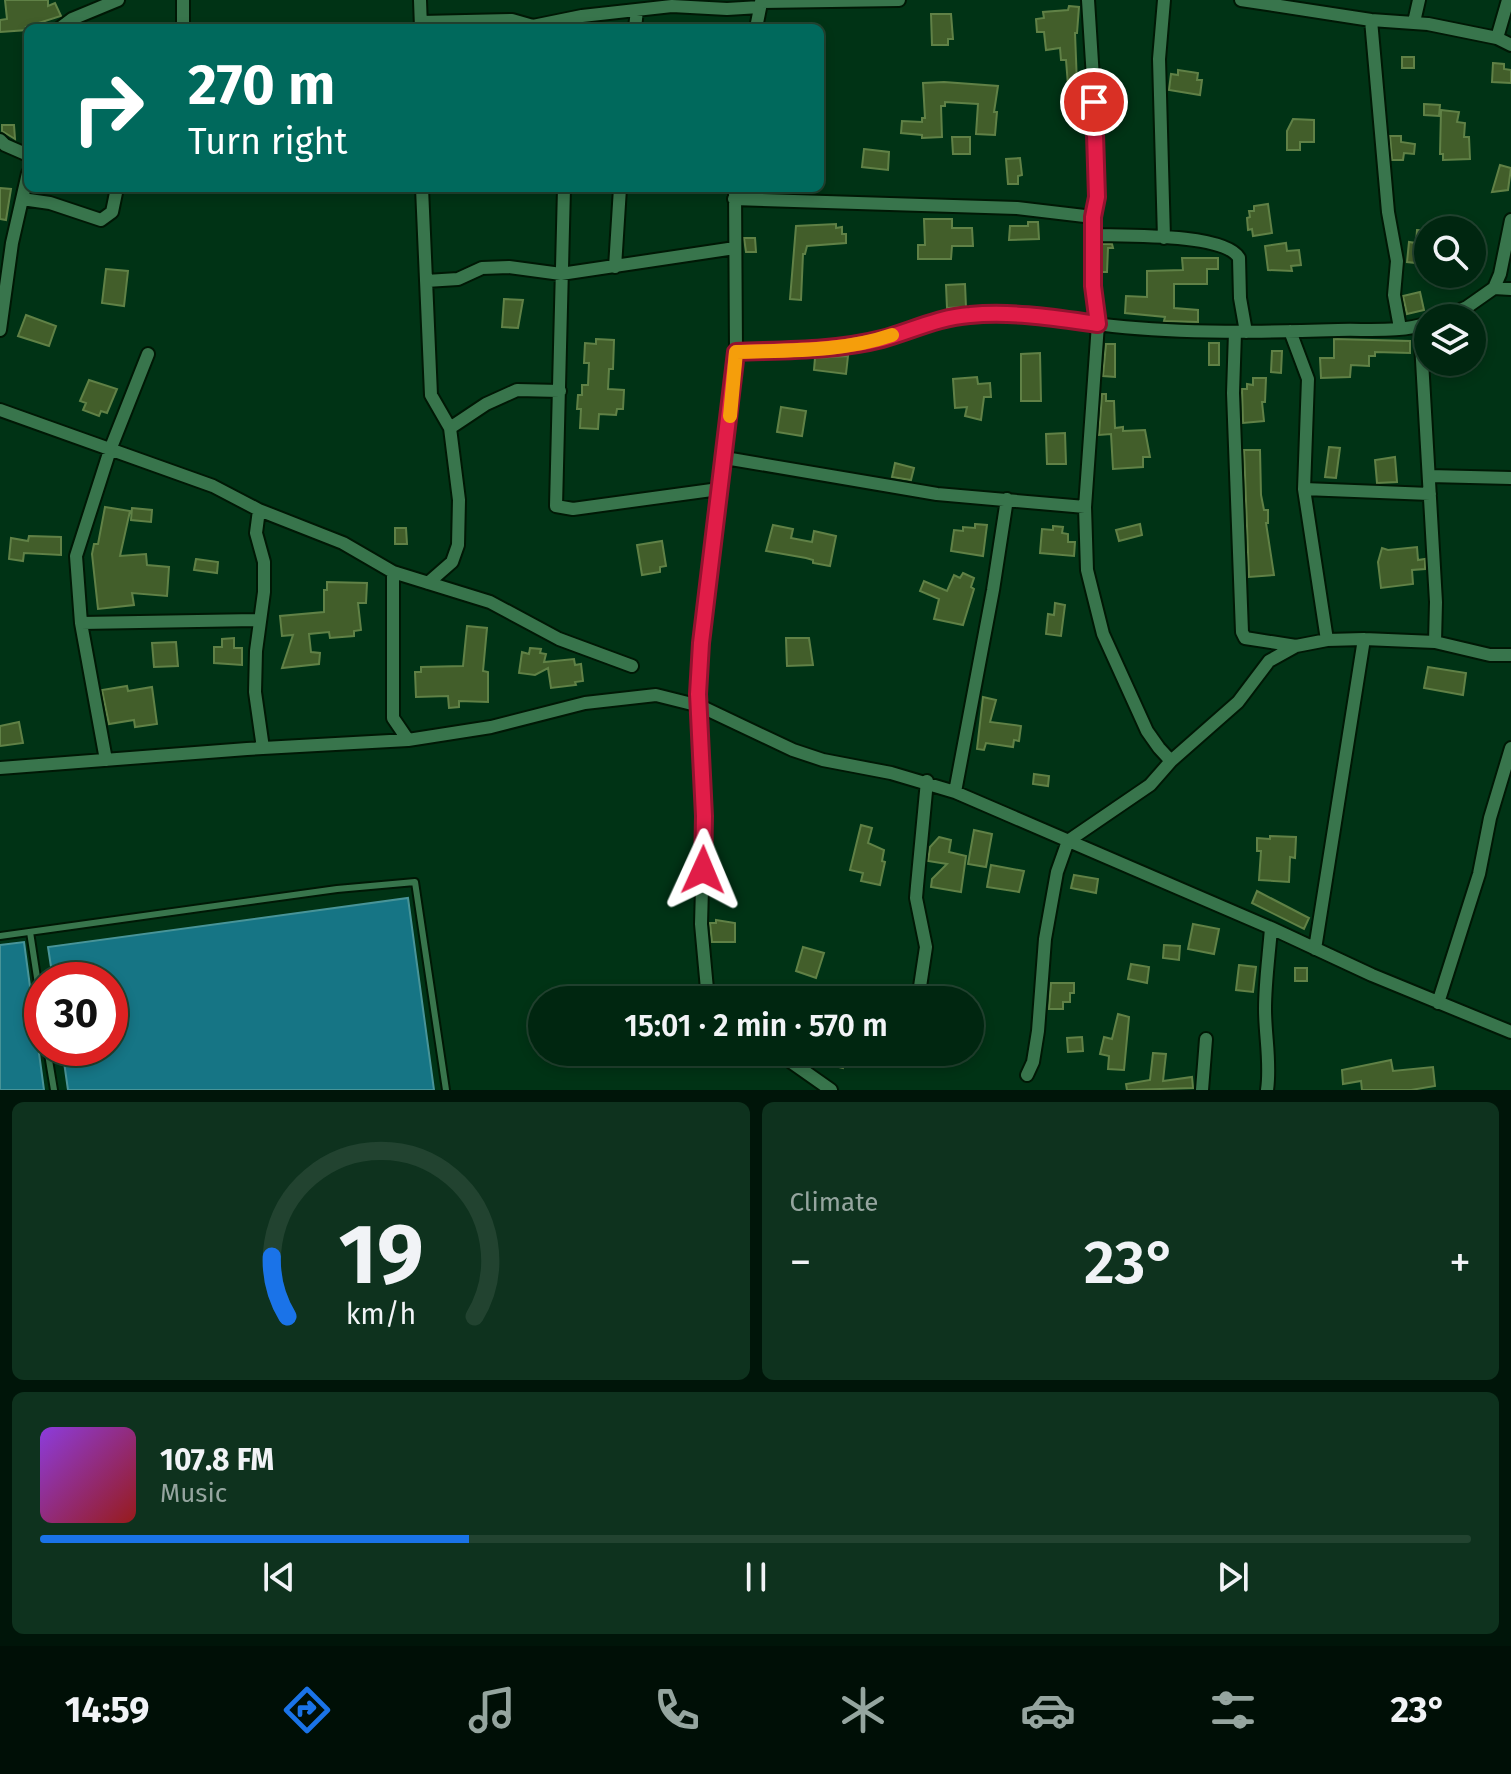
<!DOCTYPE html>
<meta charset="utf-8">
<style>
body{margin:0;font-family:"Fira Sans",sans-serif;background:#0e321e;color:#f1f3f6;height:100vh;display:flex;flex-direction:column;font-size:30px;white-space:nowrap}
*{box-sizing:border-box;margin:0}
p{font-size:26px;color:#95a59f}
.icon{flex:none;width:44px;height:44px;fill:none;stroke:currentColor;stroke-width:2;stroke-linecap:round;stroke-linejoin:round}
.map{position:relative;height:1090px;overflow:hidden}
.details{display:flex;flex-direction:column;gap:12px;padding:12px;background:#001509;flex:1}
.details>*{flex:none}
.banner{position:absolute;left:24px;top:24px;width:800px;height:168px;border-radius:12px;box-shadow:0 4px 12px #0003,0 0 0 2px #224330;background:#00695c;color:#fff;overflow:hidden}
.controls{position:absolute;left:1414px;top:216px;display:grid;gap:16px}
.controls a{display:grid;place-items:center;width:72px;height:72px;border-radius:50%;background:#002610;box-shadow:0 4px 12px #0003,0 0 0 2px #224330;font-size:40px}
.speed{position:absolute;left:24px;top:962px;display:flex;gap:16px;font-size:40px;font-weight:700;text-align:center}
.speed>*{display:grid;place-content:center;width:104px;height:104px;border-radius:50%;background:#002610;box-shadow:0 4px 12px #0003,0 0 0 2px #224330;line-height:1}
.speed .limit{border:12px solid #d22;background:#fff;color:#111}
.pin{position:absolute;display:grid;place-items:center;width:68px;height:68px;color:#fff;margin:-34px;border:4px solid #fff;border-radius:50%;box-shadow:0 2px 8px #0007}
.me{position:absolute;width:88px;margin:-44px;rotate:1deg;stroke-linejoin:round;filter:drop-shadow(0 0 6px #0008)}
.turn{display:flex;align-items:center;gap:28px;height:168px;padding:0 32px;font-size:36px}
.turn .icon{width:104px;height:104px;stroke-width:2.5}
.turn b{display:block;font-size:56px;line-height:68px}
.big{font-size:60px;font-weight:600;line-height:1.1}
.details .widget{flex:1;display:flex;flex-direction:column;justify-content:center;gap:12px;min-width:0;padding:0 28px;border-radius:12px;background:#0e321e}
.details .dial{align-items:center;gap:0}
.dial svg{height:208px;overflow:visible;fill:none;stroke:#224330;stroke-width:7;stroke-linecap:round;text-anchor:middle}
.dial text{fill:#f1f3f6;stroke:none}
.song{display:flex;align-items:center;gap:24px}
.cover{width:96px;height:96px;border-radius:12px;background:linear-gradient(135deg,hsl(270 70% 55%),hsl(0 70% 35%))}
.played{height:8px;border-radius:4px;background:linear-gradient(90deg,#1a73e8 30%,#224330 30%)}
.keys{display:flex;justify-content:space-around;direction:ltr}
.heat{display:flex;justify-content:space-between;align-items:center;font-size:44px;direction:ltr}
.details .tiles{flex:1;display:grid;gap:12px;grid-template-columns:1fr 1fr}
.widget:last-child{grid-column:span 2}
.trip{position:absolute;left:528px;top:986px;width:456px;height:80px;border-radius:40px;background:#002610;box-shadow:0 4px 12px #0003,0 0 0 2px #224330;font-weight:600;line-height:80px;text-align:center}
.tab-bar{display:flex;height:128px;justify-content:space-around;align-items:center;background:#000f06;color:#95a59f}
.tab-bar .icon{width:56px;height:56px}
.tab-bar .on{color:#1a73e8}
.tab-bar b{font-size:36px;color:#f1f3f6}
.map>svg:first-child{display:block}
</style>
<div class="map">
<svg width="1511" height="1090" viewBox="0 0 1511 1090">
<rect width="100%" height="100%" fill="#003315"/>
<path fill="#167585" stroke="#489498" stroke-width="2" d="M408,898L434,1090H68L62,1048H110V980H53L48,947Z
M24,942L44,1090H0V945Z"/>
<path fill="#425e2a" stroke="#608146" stroke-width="2" d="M5,0H48V6L55,3L61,16L26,27L27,30L0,32V20L7,19Z
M1069,6L1079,7L1077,33H1075L1077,84L1068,85L1066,60H1061L1060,48L1046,50L1044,32H1037L1036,19L1044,18L1043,12L1068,10Z
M931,14H951L953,39H948V45H932Z
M1402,57H1414V68H1402Z
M1493,63L1504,64V69L1511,70V83L1492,82Z
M1178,70L1198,73L1197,80H1202L1200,95L1169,90L1171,74L1178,75Z
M944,82L998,86L994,112H997L995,135L976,134L978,104L945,102V106H941L942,137L922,138V135L901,133L902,121L922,122V118H925L923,83Z
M1424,104L1440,105L1439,116L1424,115Z
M1441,110L1459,112L1457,122L1465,123L1464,137H1469L1470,159L1443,160V154H1440Z
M1293,119L1314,120V142H1300V150H1287V131Z
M2,125H14L15,139L2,131Z
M1390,136H1401V142L1415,144L1414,154L1404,153L1403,160H1392Z
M952,137H970V154H953Z
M864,149L889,152L888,170L862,167Z
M1020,158L1022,175L1018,176V184H1008L1006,159Z
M1500,165L1511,168L1508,190L1492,192Z
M0,188L11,189L6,220L0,219Z
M1268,204L1272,233L1253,236L1252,229L1248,230L1247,218L1250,217L1249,211H1254V206Z
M924,219H952V228H972L973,246H952L951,259H918V245H925Z
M1028,222H1038L1039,239L1009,240L1010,226H1028Z
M836,224V228L842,227V234H846V243L807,246L805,254H803L801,300L790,299L796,226Z
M1417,230L1428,231L1425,264L1407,262L1409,242L1416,243Z
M744,238H755L756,252H746Z
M1286,243L1287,251L1299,250L1301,265L1291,266L1292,271L1268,270L1265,246Z
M1102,244H1112L1113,248H1108L1107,272H1102Z
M1182,258H1218V269H1207V284H1174V308L1198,310V322L1164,321L1165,317L1125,313L1126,296L1147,297V271L1183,270Z
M106,269L128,271L124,306L102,303Z
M965,284L966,307L947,308L946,285Z
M1420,292L1424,310L1407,314L1403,296Z
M504,299L523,300L518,328L502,327Z
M26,315L56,326L49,346L18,336Z
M596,339L614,340L613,369H609L608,389L624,390L623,409H617L616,415L599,414L598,429L580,428L581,409H577L578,395H582V385H588L589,363H584L585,343L596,344Z
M1334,339L1410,341V353L1375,352V356H1369V366L1351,365L1350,377L1321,378L1320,358H1334Z
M1209,343H1219V365H1209Z
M1106,344H1115V377L1103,376Z
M1272,351H1282L1281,373L1271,372Z
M1040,353L1041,401H1021V354Z
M848,356L846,374L814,370L815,358Z
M977,377L978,384L990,383L991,397H984L981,420L965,416L967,407L955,408L953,379Z
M1253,378H1266L1265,402H1262L1264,421L1243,423L1242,389H1247V384L1253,385Z
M89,380L117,389L107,413L101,411L99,416L83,410L86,403L80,401Z
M1102,394H1106V401H1114L1115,428L1123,427V431L1145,430L1150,457H1143V467L1113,469L1111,434L1099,435Z
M781,407L806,411L802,436L777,432Z
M1065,433L1066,464H1047L1046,434Z
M1329,447L1340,448L1336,478L1325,477Z
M1244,450H1260L1261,495L1264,510H1268V523H1266L1274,575L1249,577Z
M1395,457L1397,482L1377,483L1375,460Z
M895,463L914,468L911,480L892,477Z
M105,507L130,511L120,556L146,554L147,565L169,567L167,596L132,593L134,605L98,609L92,554L94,544H98Z
M132,508L152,510L151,522L131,520Z
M975,524L987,525L983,556L951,551L954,530L963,531V527L975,528Z
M1140,524L1142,535L1119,541L1116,530Z
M773,525L793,529L791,538L812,542L814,531L836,536L830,566L813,563V560L806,558L766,551Z
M1053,526L1063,527L1062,533L1068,534V542H1075L1074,556L1040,553L1042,529L1053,530Z
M395,528H406L407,544H395Z
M29,536L61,537V555L24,553L23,561L9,559L11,538L28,541Z
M662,541L666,566L660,567V572L642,575L637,545Z
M1417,547L1418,560L1425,559V569L1412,570L1413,584L1381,588L1378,562L1382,548L1388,550Z
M196,559L218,562L217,573L194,570Z
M963,573L974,578L971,587L974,589L963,625L934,619L939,599L920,591L924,581L947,591L954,575L960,578Z
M327,582L367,583L366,603H358L361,630L354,631V636L330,638L329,632L309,634L311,652L320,653L319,664L282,668L293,635L282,636L280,616L324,612V590H327Z
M1055,603L1065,605L1061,636L1046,634L1048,614L1054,615Z
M467,626L487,628L483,671L488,672V702L459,701V707L449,708L448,696L416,697L415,672H421V667L463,666Z
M234,638V648H242V665L214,663V647H222V639Z
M786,638H809L813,665L787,666Z
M176,642L178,666L154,667L152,643Z
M530,648L541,649L540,653L546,654L544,662L574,659L575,665L581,664L583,681L575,682L576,685L551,688L548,668L535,675L519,673L522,652L529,654Z
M1428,667L1466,673L1463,695L1424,688Z
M127,686L128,691L152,687L157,724L135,727L134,720L109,724L102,690Z
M983,697L996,700L990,722L1021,726L1019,741L1014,740L1013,747L986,743L984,750L977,749Z
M19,722L23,743L0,746V726Z
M1034,774L1049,776L1048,786L1033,784Z
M861,825L872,828L868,843L884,850L882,861L885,862L880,885L861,881L863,873L850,870Z
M974,830L992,834L986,867L968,864Z
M1270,836L1296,837L1295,858L1290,857L1289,882L1259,880L1261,851H1257V838L1270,839Z
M939,837L951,840L949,852L966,856L961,892L931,887L932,879L947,864L928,861L930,847Z
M991,865L1024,871L1019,892L987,887Z
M1074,875L1098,879L1096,893L1071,888Z
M1257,891L1309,918L1304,929L1252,903Z
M716,920L735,923V942H712L710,923H716Z
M1193,924L1219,929L1214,954L1188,949Z
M1164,945L1180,946L1179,960L1163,958Z
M803,947L824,953L816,978L796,971Z
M1131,964L1149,967L1147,983L1128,979Z
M1239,965L1256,967L1253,992L1236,990Z
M1295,968H1307V981H1295Z
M1051,983H1074V993H1070V1002H1063V1009H1049Z
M1118,1014L1129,1017L1124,1070L1108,1069L1109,1056L1100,1054L1104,1037L1112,1039Z
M1082,1037L1083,1051L1068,1052L1067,1038Z
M820,1052H847L843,1068L818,1062Z
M1153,1053L1166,1054L1163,1081L1192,1077L1193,1088L1127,1090L1126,1084L1150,1080Z
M1391,1060L1393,1071L1433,1067L1435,1086L1411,1090H1362L1361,1081L1343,1084L1342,1070Z"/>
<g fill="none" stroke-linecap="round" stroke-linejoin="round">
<g stroke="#001805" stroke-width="10">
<path id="lane" d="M30,932L42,1010
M0,936L337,889L415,882L446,1090
M47,1048L54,1090"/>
</g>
<g stroke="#001805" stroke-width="16">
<path id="street" d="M183,0V28
M420,0L421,28
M1088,0L1097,141V197L1093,217V286L1098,324L1085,507L1087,570L1103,634L1147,731L1159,748L1171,761
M1164,0L1159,59L1164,238
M1241,0L1371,20L1428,24L1497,38L1511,45
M761,2L899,0
M1371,20L1388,212L1397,261L1394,295L1400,328
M421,22L512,20L533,26L582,16L672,6L727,9L760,7
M1414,22L1419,0
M60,28L72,19L118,0
M635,28L637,10
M756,28L761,3
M1497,38L1508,0
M0,140L5,145L28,155
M422,188L431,395L450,428L459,500L458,545L452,562L428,583
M564,188L556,506L573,509L719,489
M22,199L50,203L101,220L112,212L117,188
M734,199L1017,208L1093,217
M1094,235C1123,236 1225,233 1239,258L1240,298L1246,332
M615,267L620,188
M426,281L458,279L482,268L509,267L561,274L735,248
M1494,288L1511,289
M1443,318L1467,307L1494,288L1500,274L1511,220
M1420,326L1436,602L1435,642
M0,330L12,243L28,173
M1290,331L1308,379L1304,489L1327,640
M1235,332L1233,393L1242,632L1245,638L1296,646
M736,352C784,350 834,351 881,339C921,329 950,314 993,314C1034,313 1073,322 1113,326C1187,334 1263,332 1338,330C1366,329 1401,333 1428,323
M0,410L213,486L259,510L343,543L393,572L490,602L559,639L632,666
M450,428L486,404L517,390L560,391
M725,458L937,494L1085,507
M1429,476L1511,478
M1304,489L1430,494
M259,510L256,533L264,562V592L256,651L255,692L263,748
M393,572V718L408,740
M81,623L260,620
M106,760L81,623L76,556L110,450L148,354
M0,768L247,749L408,740L491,727L585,703L656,695L700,706L793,750L823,760L891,773L955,792L1271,928L1372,975L1511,1032
M955,792L993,590L1007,499
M1315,949L1364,639
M708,1000L701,924L704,816L698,694L701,643L736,352L735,188
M918,1000L926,947L916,898L917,886L927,781
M1438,1003L1479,874L1490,818L1511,748
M777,1052L831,1090
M1027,1075L1033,1062L1038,1031L1045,939L1057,872L1068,841L1150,785L1171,761L1238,702L1269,661L1296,646L1327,640L1364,639L1435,642L1490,655H1511
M1202,1090L1206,1039
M1267,1090C1271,1063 1265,1036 1265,1009C1265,982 1269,955 1271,928"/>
</g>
<use href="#lane" stroke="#38754c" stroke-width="6"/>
<use href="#street" stroke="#38754c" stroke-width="12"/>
</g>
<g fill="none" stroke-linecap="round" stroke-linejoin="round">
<g stroke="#92132f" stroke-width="20">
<path id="route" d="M703,870L704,816L698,694L701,643L736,352C784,350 835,351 882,339C911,331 939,317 970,315C1013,311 1055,318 1098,324L1093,286V217L1097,197L1094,102"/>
</g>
<use href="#route" stroke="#e11d48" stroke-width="14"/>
<path stroke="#f59e0b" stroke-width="14" d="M730,416L736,352C788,350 843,352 892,335"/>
</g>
</svg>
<div class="controls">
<a><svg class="icon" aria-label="search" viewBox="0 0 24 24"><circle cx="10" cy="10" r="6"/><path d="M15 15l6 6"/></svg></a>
<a><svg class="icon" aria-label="layers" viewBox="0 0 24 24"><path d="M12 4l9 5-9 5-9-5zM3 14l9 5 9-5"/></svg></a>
</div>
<div class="speed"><div class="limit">30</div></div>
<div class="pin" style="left:1094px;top:102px;background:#d93025"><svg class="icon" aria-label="arrive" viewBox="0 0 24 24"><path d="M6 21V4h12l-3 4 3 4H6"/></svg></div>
<svg class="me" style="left:703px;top:870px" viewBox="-20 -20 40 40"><path d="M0-17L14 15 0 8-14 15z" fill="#e11d48" stroke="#fff" stroke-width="4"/></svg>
<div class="trip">15:01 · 2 min · 570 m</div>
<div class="banner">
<div class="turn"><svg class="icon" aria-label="right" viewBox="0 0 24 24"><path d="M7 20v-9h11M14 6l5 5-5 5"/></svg><div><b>270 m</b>Turn right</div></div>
</div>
</div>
<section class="details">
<div class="tiles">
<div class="widget dial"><svg viewBox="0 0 100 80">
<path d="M14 69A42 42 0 1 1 86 69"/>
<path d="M14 69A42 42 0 0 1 8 46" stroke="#1a73e8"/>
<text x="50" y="56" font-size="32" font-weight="700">19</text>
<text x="50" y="72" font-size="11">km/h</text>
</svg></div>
<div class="widget"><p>Climate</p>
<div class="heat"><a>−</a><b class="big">23°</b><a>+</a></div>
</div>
<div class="widget">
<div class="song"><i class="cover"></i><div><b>107.8 FM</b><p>Music</p></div></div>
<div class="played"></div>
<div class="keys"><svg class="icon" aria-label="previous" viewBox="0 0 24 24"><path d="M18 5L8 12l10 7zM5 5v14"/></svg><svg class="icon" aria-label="pause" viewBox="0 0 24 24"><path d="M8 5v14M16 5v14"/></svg><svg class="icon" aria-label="next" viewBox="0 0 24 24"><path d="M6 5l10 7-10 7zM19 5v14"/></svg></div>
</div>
</div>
</section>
<nav class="tab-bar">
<b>14:59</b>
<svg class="icon on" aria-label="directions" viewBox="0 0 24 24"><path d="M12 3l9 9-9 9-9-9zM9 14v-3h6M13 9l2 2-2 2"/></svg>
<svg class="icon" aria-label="music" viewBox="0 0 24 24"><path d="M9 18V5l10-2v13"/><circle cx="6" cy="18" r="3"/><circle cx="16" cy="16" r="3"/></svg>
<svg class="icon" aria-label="phone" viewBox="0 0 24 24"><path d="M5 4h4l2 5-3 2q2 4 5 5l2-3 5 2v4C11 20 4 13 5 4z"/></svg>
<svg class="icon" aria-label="climate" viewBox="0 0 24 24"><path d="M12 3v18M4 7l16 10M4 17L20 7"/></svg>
<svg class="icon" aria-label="car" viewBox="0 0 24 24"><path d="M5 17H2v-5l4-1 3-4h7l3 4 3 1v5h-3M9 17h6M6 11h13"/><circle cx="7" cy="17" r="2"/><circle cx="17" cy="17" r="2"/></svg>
<svg class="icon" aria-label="filters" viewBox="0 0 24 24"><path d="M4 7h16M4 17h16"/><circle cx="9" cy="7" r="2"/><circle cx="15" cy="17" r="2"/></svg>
<b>23°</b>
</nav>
